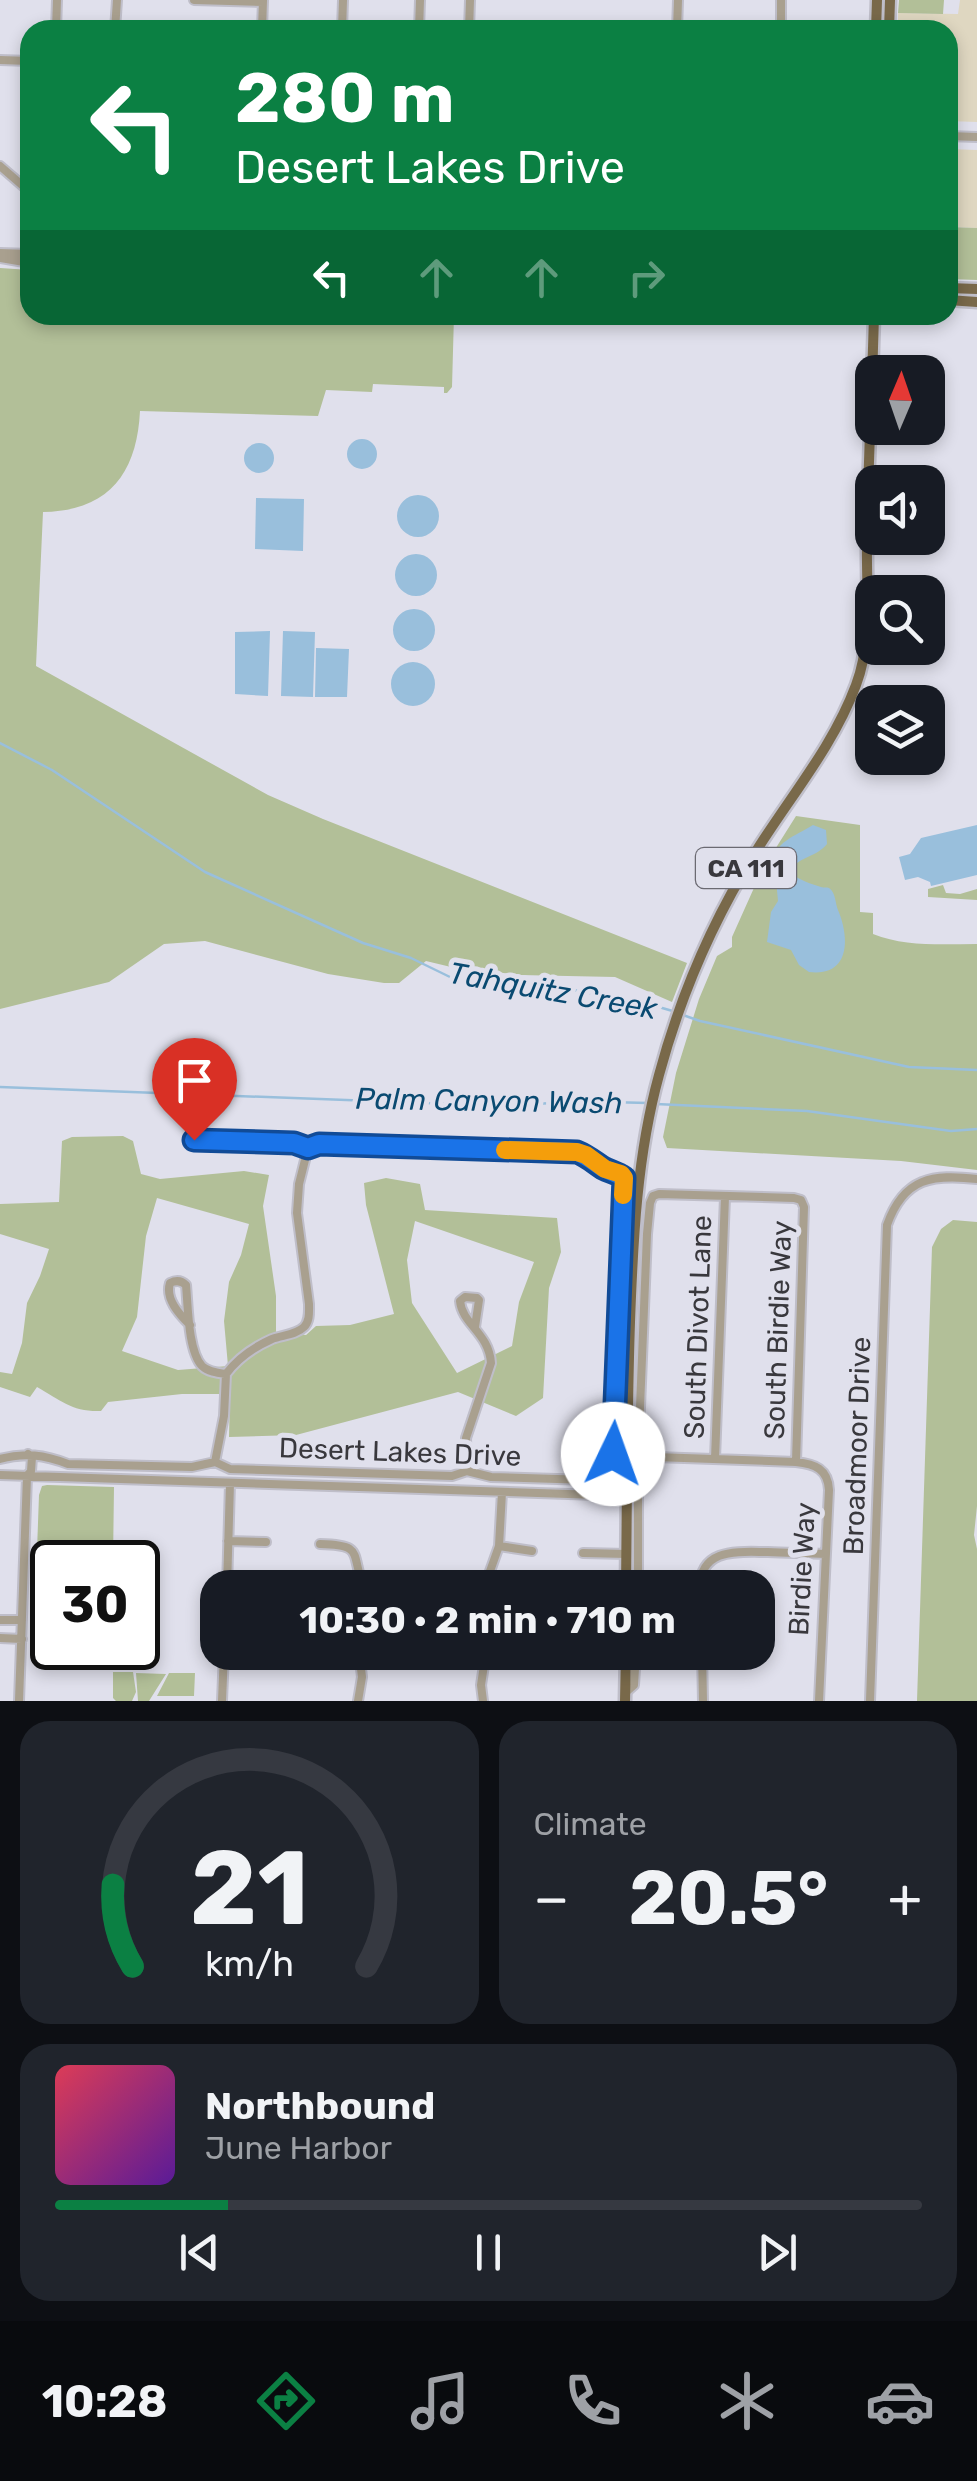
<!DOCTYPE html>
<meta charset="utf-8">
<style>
body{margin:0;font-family:Rubik,sans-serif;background:#20242c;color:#f1f3f6;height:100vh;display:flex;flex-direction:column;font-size:38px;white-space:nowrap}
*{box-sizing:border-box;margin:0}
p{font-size:32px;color:#9ea1a6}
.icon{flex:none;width:55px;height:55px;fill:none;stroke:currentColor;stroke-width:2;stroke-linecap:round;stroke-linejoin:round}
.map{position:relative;height:1701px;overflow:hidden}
.sheet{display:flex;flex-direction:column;gap:20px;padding:20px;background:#0d0f14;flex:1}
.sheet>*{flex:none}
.hud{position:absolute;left:20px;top:20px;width:938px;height:305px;border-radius:30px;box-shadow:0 5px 15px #0003;background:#0b8043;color:#fff;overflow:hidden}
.needle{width:65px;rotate:2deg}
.fabs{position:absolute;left:855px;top:355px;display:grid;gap:20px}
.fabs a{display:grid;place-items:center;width:90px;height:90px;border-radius:20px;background:#171b24;box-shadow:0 5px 15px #0003;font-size:50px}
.speed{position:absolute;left:30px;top:1540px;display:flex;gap:20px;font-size:50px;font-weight:700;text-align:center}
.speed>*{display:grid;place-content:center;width:130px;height:130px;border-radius:50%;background:#171b24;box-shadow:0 5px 15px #0003;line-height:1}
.speed .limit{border:5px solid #111;border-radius:15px;background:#fff;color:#111}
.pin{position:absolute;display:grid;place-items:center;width:85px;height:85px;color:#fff;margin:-102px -42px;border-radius:50% 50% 50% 0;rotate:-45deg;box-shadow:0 0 10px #0007}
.pin .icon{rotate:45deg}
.me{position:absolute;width:110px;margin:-55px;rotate:3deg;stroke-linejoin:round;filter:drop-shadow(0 0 8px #0008)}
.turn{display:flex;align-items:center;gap:35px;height:210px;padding:0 50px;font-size:45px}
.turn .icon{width:130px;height:130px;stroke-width:2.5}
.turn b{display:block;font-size:70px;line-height:85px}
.lanes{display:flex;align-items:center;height:95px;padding:0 50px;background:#0003;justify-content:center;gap:50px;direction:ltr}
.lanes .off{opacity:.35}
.big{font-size:75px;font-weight:700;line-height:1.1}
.sheet .widget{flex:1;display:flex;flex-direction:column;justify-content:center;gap:15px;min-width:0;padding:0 35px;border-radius:30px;background:#20242c}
.sheet .dial{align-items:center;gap:0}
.dial svg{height:260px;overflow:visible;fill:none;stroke:#363941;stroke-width:7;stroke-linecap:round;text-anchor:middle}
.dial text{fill:#f1f3f6;stroke:none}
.song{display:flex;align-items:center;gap:30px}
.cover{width:120px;height:120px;border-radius:15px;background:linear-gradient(135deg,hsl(350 70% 55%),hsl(270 70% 35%))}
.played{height:10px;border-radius:5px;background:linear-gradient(90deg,#0b8043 20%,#363941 20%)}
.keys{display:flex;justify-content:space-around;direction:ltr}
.heat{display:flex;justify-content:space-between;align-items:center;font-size:55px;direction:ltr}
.sheet .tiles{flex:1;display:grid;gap:20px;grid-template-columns:1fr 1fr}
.widget:last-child{grid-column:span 2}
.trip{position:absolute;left:200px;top:1570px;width:575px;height:100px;border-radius:30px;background:#171b24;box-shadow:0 5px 15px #0003;font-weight:700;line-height:100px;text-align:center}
.tabs{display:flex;height:160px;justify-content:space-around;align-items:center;background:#090b0e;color:#9ea1a6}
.tabs .icon{width:70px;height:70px}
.tabs .active{color:#0b8043}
.tabs b{font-size:45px;color:#f1f3f6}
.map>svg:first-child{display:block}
</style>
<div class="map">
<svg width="977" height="1701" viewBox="0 0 977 1701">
<rect width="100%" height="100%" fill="#e0e0ec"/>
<path fill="#dfd7c1" d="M960,0H977V122L948,121V30H898V13L958,14Z
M948,149L977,150V228L948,227Z"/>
<path fill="#b2bf98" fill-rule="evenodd" d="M899,0H944L943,14L898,13Z
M948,227L977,228V280L948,279Z
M0,268L30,270V315H454L452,387L447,393H444V387L373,384L372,392L326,390L318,416L140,411C137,473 109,511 43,512L36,666L268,795L323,819L687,963L672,1002L615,977L520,975L451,967L426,961L399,983H384L328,974L205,941L164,944L109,982L0,1009Z
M796,816L860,825V912L873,913V934C905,947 942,944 977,944V1170L901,1161L667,1148L663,1137L676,1073L699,999L717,956L732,947V937L762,870Z
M943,885L946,893L960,894L977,889V900L928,897V889Z
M123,1136L133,1141L141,1174L160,1179L244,1171L269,1175L263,1206L276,1296V1332L306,1335L316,1326L350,1325L394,1314L366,1205L364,1183L386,1178L420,1184L425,1210L557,1218L561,1252L549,1288L543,1398L516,1416L458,1392L296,1435L229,1437L230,1394H182L108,1402L101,1411C72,1412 62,1401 37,1387L30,1397L0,1387V1372L12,1374L22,1343L27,1303L40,1276L49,1249L0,1234V1204L59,1202L62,1141L72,1137ZM157,1198L249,1224L241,1255L229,1282L224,1321L228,1366L178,1370L122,1351L137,1317L146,1236ZM415,1221L534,1262L519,1302L512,1346L457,1373L412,1303L407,1260Z
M953,1220L977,1222V1506L974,1535L977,1549V1701H917L932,1247L941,1229Z
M47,1485L114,1487L113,1562H52V1585H49L48,1592L52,1593V1634H34L39,1495L42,1486Z
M113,1672H133L136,1692L132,1701H116L113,1698Z
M136,1673L166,1674L149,1701H138Z
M169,1673H195L194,1696H157Z"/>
<path fill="#99bfdc" d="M347 454a15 15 0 1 1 30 0a15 15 0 1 1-30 0Z
M244 458a15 15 0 1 1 30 0a15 15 0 1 1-30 0Z
M397 516a21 21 0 1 1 42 0a21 21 0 1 1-42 0Z
M256,498L304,499L303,551L255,549Z
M395 575a21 21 0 1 1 42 0a21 21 0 1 1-42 0Z
M393 630a21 21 0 1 1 42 0a21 21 0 1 1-42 0Z
M270,631L268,696L235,694V632Z
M283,631L315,632L313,697L281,696Z
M316,648L349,649L347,697H315Z
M391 684a22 22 0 1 1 44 0a22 22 0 1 1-44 0Z
M813,825L826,830L827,844C817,857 798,857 791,870L775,876C765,845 792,838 813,825Z
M977,825V875L931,886L930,882L918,877L905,880L899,857L910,854L921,838Z
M792,874C800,880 811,884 821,887C824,888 827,887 829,888C836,893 835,903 838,910C850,938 850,977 809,972L799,965L791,950L767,942L771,912L778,901L776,880Z"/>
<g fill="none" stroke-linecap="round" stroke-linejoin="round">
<path stroke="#99bfdc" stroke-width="2.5" d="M0,743L52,770L205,872L363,943L411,958L452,978L546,985L645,1003L676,1012
M683,1015L700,1021L909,1067L977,1070
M0,1087L478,1105L608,1102L648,1103
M656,1104L807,1111L951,1131L977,1129"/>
<g stroke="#bfbec9" stroke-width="12">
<path id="minor" d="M194,0L263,2
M56,30L57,0
M115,30L117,0
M262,30L263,0
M342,30L343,0
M419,30L420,0
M469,30L470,0
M677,30L678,0
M781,30V0
M0,60L30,61
M948,136L977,137
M0,166L30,192
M0,253L30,254
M0,258L30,263
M190,1325C179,1314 165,1299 170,1283C176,1280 181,1280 186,1285C188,1306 188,1351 202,1366C208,1372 218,1373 226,1374
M626,1456L796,1462C815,1464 828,1469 829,1490L819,1701
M0,1459C24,1452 45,1455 68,1464L192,1467L215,1462L230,1469L452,1476L467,1471L491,1477L590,1480L610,1465L613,1454L623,1178C617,1173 611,1172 603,1168C594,1162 587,1156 577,1153L319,1144L308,1148L294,1143L194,1140
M715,1459L725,1197
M215,1462L224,1416L226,1374C238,1358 254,1347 272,1339C282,1335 296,1335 304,1327C310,1321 309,1312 309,1304L297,1213L299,1184L308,1148
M467,1471L466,1438L491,1363C489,1333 462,1324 460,1301L465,1297L477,1298L479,1300L475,1327
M0,1475L628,1496
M228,1541L266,1542
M320,1544C365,1545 350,1553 364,1588
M499,1546L532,1551
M583,1553L627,1554
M227,1588L230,1483
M381,1588H388
M484,1588L499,1546L502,1492
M638,1588V1457L647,1234L650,1203L653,1196L659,1194L794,1198L801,1200L804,1207L796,1462
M700,1588C700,1547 739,1552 768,1552C787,1553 806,1553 825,1554
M0,1620H22
M0,1638L22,1639
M702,1652L703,1701
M625,1693L634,1685L636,1652
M19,1701L27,1476L31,1471L32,1457L28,1454
M222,1701L224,1652
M358,1701L362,1677L359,1652
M483,1701L481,1685L486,1652
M870,1701L887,1225C904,1177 933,1174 977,1179"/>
</g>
<g stroke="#bfbec9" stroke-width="15">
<path id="major" d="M876,30L877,0
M889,30L890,0
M948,288L977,289
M948,300L977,302
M626,1588C627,1499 627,1411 630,1322C633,1239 637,1155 659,1075C680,997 712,922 755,853C789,798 833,747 856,685C873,640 866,589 867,542C868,466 872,391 874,315
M625,1701L626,1652"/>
</g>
<use href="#minor" stroke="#a9a08f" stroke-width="8"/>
<use href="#major" stroke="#79694a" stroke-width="10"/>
</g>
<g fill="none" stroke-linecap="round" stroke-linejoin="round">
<g stroke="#114b97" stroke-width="25">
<path id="route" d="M194,1140L294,1143L308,1148L319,1144L577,1152C587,1156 594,1162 603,1168C611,1172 617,1173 624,1178L613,1454"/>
</g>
<use href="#route" stroke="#1a73e8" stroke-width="18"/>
<path stroke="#f59e0b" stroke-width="18" d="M505,1150L577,1152L586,1155L605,1169L621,1174L624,1178L623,1195"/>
</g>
<g text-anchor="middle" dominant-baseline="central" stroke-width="10" stroke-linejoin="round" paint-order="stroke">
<rect fill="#e0e0ec" stroke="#6b6a72" stroke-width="2.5" x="696" y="848" width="100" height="40" rx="8"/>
<g font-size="25" font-weight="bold" fill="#39383d">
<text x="746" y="868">CA 111</text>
</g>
<g font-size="28" fill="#39383d" stroke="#e0e0ec">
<text transform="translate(698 1327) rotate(-88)">South Divot Lane</text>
<text transform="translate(778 1330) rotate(-88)">South Birdie Way</text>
<text transform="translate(857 1446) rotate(-88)">Broadmoor Drive</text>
<text transform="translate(400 1452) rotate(2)">Desert Lakes Drive</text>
<text transform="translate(802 1569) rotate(-87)">Birdie Way</text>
</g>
<g font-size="30" font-style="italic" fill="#0a4a71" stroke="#e0e0ec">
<text transform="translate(553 991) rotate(10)">Tahquitz Creek</text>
<text transform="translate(489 1101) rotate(1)">Palm Canyon Wash</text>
</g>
</g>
</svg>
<div class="fabs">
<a><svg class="needle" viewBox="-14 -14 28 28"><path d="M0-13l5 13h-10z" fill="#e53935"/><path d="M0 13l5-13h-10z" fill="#9ea1a6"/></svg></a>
<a><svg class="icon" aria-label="sound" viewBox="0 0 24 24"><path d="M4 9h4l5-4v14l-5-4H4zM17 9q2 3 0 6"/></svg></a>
<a><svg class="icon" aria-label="search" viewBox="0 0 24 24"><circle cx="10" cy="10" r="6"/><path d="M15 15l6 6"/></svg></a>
<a><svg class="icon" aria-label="layers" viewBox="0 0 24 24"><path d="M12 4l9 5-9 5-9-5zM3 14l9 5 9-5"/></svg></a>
</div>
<div class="speed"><div class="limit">30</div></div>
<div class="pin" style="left:194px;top:1140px;background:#d93025"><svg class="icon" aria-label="arrive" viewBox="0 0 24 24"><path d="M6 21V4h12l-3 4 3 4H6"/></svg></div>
<svg class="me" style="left:613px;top:1454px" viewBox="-20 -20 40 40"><circle r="19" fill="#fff"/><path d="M0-13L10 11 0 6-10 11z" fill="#1a73e8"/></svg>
<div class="trip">10:30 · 2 min · 710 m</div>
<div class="hud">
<div class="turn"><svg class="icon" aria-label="left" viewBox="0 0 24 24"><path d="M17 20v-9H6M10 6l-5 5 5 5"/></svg><div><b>280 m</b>Desert Lakes Drive</div></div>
<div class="lanes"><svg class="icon" aria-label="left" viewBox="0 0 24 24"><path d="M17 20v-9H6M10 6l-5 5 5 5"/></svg><svg class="icon off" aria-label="ahead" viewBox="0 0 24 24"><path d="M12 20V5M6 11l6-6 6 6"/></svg><svg class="icon off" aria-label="ahead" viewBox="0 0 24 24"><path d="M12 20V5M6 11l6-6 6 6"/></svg><svg class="icon off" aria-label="right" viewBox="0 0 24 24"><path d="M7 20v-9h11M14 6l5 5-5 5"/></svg></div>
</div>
</div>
<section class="sheet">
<div class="tiles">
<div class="widget dial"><svg viewBox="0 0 100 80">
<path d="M14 69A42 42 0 1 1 86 69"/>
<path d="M14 69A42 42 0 0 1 8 44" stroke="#0b8043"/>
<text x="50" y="56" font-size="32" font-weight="700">21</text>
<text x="50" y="72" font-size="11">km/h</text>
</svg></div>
<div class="widget"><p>Climate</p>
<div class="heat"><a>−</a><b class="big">20.5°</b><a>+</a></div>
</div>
<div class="widget">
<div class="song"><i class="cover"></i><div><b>Northbound</b><p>June Harbor</p></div></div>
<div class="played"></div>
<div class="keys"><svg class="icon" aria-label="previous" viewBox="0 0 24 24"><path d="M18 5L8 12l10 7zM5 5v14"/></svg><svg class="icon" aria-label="pause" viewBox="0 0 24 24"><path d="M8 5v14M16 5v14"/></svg><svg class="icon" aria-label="next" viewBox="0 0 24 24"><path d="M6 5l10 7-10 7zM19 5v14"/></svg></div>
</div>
</div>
</section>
<nav class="tabs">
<b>10:28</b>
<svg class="icon active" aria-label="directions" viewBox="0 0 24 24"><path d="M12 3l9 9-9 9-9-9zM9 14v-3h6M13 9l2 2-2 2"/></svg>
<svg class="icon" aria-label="music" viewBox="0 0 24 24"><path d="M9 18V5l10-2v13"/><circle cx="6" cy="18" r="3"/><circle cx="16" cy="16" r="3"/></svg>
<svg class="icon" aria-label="phone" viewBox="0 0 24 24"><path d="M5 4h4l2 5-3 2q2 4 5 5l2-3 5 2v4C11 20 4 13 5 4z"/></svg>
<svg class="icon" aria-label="climate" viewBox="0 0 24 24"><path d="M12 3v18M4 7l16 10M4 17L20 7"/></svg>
<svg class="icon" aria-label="car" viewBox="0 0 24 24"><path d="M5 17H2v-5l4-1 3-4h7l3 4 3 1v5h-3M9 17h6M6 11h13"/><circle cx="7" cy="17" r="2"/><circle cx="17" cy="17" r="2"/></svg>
</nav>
